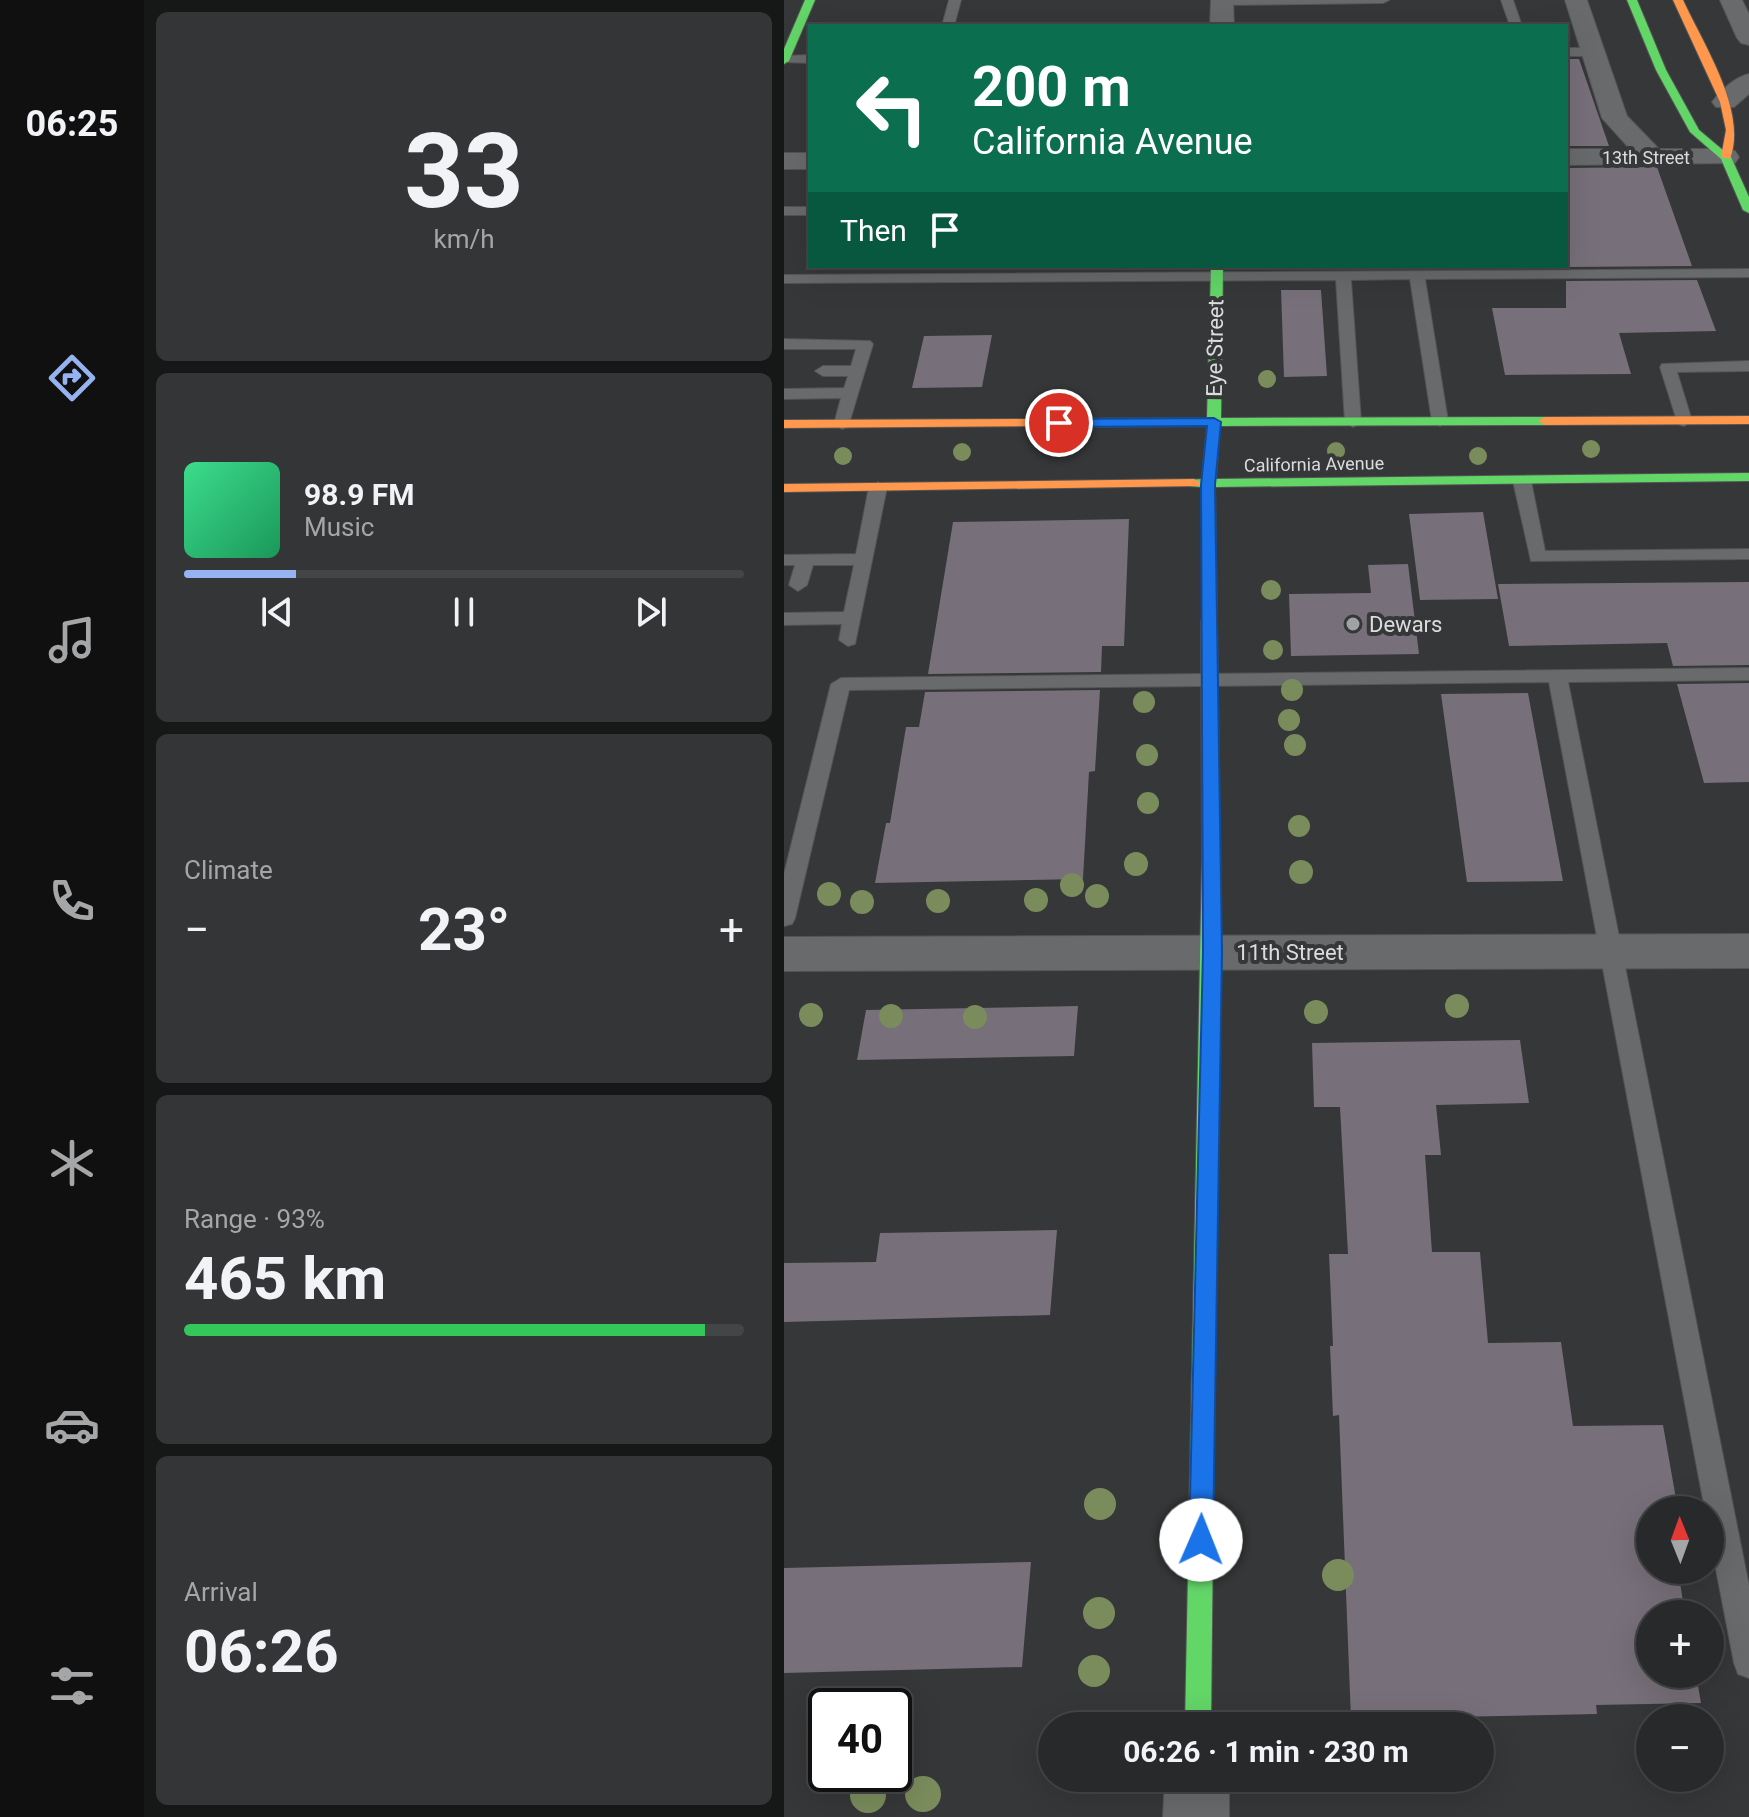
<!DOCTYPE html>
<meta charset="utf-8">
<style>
body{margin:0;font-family:Roboto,sans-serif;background:#343536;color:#f1f3f6;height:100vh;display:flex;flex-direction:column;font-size:30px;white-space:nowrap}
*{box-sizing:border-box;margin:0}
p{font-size:26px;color:#a5a6a8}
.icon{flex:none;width:44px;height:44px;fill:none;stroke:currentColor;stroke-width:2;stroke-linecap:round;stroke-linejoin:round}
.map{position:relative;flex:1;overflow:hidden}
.side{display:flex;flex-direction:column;gap:12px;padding:12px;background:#161717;width:640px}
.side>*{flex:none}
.hud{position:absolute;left:24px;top:24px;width:760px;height:244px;border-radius:0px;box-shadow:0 8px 32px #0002,0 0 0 2px #444547;background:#0b6e4f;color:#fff;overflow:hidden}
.needle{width:52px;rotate:359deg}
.controls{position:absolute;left:852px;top:1496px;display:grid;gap:16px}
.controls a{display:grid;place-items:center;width:88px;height:88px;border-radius:50%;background:#28292a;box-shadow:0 8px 32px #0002,0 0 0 2px #444547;font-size:40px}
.speed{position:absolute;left:24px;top:1688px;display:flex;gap:16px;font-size:40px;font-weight:700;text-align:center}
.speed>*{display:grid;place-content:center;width:104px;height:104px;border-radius:50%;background:#28292a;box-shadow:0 8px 32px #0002,0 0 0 2px #444547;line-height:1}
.speed .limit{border:4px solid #111;border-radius:12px;background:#fff;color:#111}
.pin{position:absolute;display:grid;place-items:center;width:68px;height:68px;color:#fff;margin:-34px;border:4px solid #fff;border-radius:50%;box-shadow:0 2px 8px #0007}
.me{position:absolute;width:88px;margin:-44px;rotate:1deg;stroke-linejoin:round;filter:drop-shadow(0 0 6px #0008)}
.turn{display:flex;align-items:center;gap:28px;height:168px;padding:0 32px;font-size:36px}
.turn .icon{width:104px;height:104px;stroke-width:2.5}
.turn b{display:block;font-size:56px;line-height:68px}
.then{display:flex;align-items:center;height:76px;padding:0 32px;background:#0003;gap:16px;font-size:30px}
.big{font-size:60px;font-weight:700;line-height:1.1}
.side .tile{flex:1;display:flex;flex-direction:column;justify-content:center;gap:12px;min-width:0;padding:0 28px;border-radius:12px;background:#343536}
.side .dial{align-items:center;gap:0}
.dial b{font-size:104px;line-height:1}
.song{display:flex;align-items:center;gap:24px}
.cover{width:96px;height:96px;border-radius:12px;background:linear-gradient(135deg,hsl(150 70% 55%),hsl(150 70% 35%))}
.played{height:8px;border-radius:4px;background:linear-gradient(90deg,#95b2f1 20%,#444547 20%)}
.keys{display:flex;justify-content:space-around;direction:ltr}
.heat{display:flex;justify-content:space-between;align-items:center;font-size:44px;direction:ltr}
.charge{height:12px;border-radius:6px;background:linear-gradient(90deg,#34c759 93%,#444547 0)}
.trip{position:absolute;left:254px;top:1712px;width:456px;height:80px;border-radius:40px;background:#28292a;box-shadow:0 8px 32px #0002,0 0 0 2px #444547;font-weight:700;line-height:80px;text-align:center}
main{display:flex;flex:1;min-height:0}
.tab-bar{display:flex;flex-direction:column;width:144px;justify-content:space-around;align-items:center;background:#101011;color:#a5a6a8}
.tab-bar .icon{width:56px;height:56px}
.tab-bar .active{color:#95b2f1}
.tab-bar b{font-size:36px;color:#f1f3f6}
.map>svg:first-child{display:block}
</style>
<main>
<nav class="tab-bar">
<b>06:25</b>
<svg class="icon active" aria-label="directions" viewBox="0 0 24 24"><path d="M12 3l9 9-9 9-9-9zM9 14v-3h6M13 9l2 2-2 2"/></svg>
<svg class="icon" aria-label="music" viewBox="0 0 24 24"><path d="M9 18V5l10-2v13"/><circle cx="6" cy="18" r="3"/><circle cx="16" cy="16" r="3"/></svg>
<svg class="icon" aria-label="phone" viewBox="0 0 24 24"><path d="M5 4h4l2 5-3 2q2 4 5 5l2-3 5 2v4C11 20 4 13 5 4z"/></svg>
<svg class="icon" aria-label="climate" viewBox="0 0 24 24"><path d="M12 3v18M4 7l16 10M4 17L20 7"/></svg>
<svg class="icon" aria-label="car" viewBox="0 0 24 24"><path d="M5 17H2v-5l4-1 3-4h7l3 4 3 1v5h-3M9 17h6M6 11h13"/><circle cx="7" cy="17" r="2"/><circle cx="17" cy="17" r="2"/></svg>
<svg class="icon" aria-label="filters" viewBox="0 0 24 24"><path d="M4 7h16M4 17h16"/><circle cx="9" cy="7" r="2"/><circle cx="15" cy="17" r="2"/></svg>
</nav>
<section class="side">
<div class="tile dial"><b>33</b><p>km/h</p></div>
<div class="tile">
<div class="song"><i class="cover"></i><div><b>98.9 FM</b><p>Music</p></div></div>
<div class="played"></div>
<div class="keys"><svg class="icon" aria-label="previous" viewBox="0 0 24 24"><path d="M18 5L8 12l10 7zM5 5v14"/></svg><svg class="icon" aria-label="pause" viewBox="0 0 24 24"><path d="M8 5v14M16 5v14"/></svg><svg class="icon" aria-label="next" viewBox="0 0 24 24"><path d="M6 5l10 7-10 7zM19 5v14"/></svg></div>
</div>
<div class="tile"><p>Climate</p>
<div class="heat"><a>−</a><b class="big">23°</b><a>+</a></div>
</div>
<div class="tile"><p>Range · 93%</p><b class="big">465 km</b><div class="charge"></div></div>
<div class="tile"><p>Arrival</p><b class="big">06:26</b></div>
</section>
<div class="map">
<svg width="965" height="1817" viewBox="0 0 965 1817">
<rect width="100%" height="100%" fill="#363738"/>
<path fill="#776f79" d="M782,59H795L825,146H782Z
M873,167L908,266L782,267V168Z
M913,280L932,331L835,333L847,374L721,375L708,308H782V281Z
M497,290H537L543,376L500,377Z
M208,335L198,387L128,388L140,336Z
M699,512L714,599L636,600L625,514Z
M345,519L340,646H318L317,672L144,674L169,522Z
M624,564L635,654L507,656L505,594L587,593L584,565Z
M965,582V665L889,666L883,643L725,646L714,584Z
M965,683V782L920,783L893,684Z
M316,690L311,771L305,772L299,879L91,883L102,823H106L122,727H135L141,692Z
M744,693L779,881L683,882L657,694Z
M294,1006L290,1056L73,1060L82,1010Z
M736,1040L745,1103L652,1105L657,1155H641L648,1252H696L704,1343L777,1342L789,1426L879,1425L894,1510H866V1570H894L901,1614H866V1674H912L917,1703L812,1705L813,1714L567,1719L555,1415L549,1416L546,1346H549L545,1254H564L556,1107H530L528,1043Z
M273,1230L266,1315L0,1322V1263L92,1262L96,1233Z
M247,1562L238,1667L0,1673V1568Z"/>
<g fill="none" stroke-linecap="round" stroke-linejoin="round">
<g stroke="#545455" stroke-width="2">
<path id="lane" d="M165,0H177L170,26H158Z
M434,0H605L599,3L438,5L434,4Z
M717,0H729L738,26H726Z
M782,48H809L815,52L809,56H782Z
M26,55V63L0,62V56Z
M0,207H26V215H0Z
M965,269V277L641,279L664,421L656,426L648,421L626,279L567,280L577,422L569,427L561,422L552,280L0,283V275Z
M0,339L86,341L89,344L64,427L58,429L50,424L57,398L0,399V389L60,388L64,376H39L31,371L39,366H67L72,349H0Z
M965,361V371L893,372L908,421L900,426L894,424L876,367L878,364Z
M738,476L747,481L761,551L965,549V559L747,561L729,481Z
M94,482L103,487L71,644L64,646L55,640L58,624L0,625V613L60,612L70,565H29L23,585L14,591L5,585L11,565H0V555L72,554L85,487Z
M965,668V680L784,682L965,1586V1678L954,1674L950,1663L926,1538V1510H921L765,682L65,690L11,918L8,924L0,926V874L47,684L57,678Z"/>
</g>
<g stroke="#545455" stroke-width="2">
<path id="street" d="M427,0H449L450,26H426Z
M781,0H803L843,116L875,149H942L951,151L955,157L951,163L782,165V149H846L818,118Z
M936,0H958L965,14V45L957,43L953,38Z
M965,74V94L950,107H932L928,102C937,90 951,77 965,74Z
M0,153H26V169H0Z
M965,934V968L0,971V937Z
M381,1778H445V1817H379Z"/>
</g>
<g stroke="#545455" stroke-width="2">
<path id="fast" d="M21,0H31L5,61L0,64V49Z
M843,0H853L882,70L915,130L947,157L965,197V213L959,210L937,159L906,132L872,70Z
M427,266H439L437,418L761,417L768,421L761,425L436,426L432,479L965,473V481L431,487L433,621L425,626L420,624L417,487L405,486L403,483L405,480L418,479L423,426L265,427L258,423L265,419L423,418Z
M427,853L436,859L427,1726H401L418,859Z"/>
</g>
<g stroke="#545455" stroke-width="2">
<path id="slow" d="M889,0H899C919,44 964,111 946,159L937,157L942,130L936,102Z
M965,416V424L761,425L754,421L761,417Z
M265,419L270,420V426L0,428V420Z
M410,479L417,483L415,486L0,492V484Z"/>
</g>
<g stroke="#545455" stroke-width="2">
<path id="jam" d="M425,616L433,621L436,859L427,865L418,859L417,621Z"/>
</g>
<use href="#lane" fill="#696a6b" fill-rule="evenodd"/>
<use href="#street" fill="#696a6b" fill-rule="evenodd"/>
<use href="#fast" fill="#63d668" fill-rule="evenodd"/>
<use href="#slow" fill="#ff974d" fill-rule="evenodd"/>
<use href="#jam" fill="#b3261e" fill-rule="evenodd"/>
</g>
<g fill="#7a8c5c">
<circle cx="483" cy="379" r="9"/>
<circle cx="807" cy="449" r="9"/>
<circle cx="552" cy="451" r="9"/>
<circle cx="178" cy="452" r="9"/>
<circle cx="59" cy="456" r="9"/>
<circle cx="694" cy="456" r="9"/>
<circle cx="487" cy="590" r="10"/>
<circle cx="489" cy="650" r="10"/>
<circle cx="508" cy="690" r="11"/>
<circle cx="360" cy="702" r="11"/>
<circle cx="505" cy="720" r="11"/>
<circle cx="511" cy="745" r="11"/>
<circle cx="363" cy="755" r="11"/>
<circle cx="364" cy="803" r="11"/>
<circle cx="515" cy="826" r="11"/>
<circle cx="352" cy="864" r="12"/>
<circle cx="517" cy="872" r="12"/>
<circle cx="288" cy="885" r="12"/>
<circle cx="45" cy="894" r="12"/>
<circle cx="313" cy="896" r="12"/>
<circle cx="252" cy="900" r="12"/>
<circle cx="154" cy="901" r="12"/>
<circle cx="78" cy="902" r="12"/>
<circle cx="673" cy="1006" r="12"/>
<circle cx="532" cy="1012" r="12"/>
<circle cx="27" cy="1015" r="12"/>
<circle cx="107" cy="1016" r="12"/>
<circle cx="191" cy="1017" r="12"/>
<circle cx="316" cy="1504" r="16"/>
<circle cx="554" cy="1575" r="16"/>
<circle cx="315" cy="1613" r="16"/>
<circle cx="310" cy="1671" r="16"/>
<circle cx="139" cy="1794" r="18"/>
<circle cx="84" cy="1795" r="18"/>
</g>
<path fill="#1a73e8" stroke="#114b97" stroke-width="2" d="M430,418L437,422L431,485L438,952L429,1540L426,1549L417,1552L409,1549L405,1540L419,952L417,485L423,426L275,427L269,423L275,419Z"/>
<circle fill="#a1a2a4" stroke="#353739" stroke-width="3" cx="569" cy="624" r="8"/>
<g text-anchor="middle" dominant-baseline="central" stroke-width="8" stroke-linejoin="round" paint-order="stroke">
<g font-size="18" fill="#dbdcde" stroke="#353739">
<text x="862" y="157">13th Street</text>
<text transform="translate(530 464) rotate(-1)">California Avenue</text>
</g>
<g font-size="22" fill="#dbdcde" stroke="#353739">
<text transform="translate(431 348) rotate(-89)">Eye Street</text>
<text x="506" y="952">11th Street</text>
</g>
<g font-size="22" fill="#dbdcde" stroke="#353739" text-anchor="start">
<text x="585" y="624">Dewars</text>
</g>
</g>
</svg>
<div class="controls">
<a><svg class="needle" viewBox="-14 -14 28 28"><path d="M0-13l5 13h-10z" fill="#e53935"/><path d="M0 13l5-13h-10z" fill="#a5a6a8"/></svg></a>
<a>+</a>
<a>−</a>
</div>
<div class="speed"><div class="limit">40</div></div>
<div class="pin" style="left:275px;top:423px;background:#d93025"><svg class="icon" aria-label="arrive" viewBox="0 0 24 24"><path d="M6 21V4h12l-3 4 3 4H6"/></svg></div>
<svg class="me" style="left:417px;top:1540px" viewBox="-20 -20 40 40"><circle r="19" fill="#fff"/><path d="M0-13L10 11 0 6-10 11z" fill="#1a73e8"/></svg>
<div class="trip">06:26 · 1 min · 230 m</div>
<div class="hud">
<div class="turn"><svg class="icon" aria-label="left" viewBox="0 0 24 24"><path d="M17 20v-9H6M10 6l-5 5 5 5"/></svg><div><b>200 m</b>California Avenue</div></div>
<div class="then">Then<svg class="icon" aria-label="arrive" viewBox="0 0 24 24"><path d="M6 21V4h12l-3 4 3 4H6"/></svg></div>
</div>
</div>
</main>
